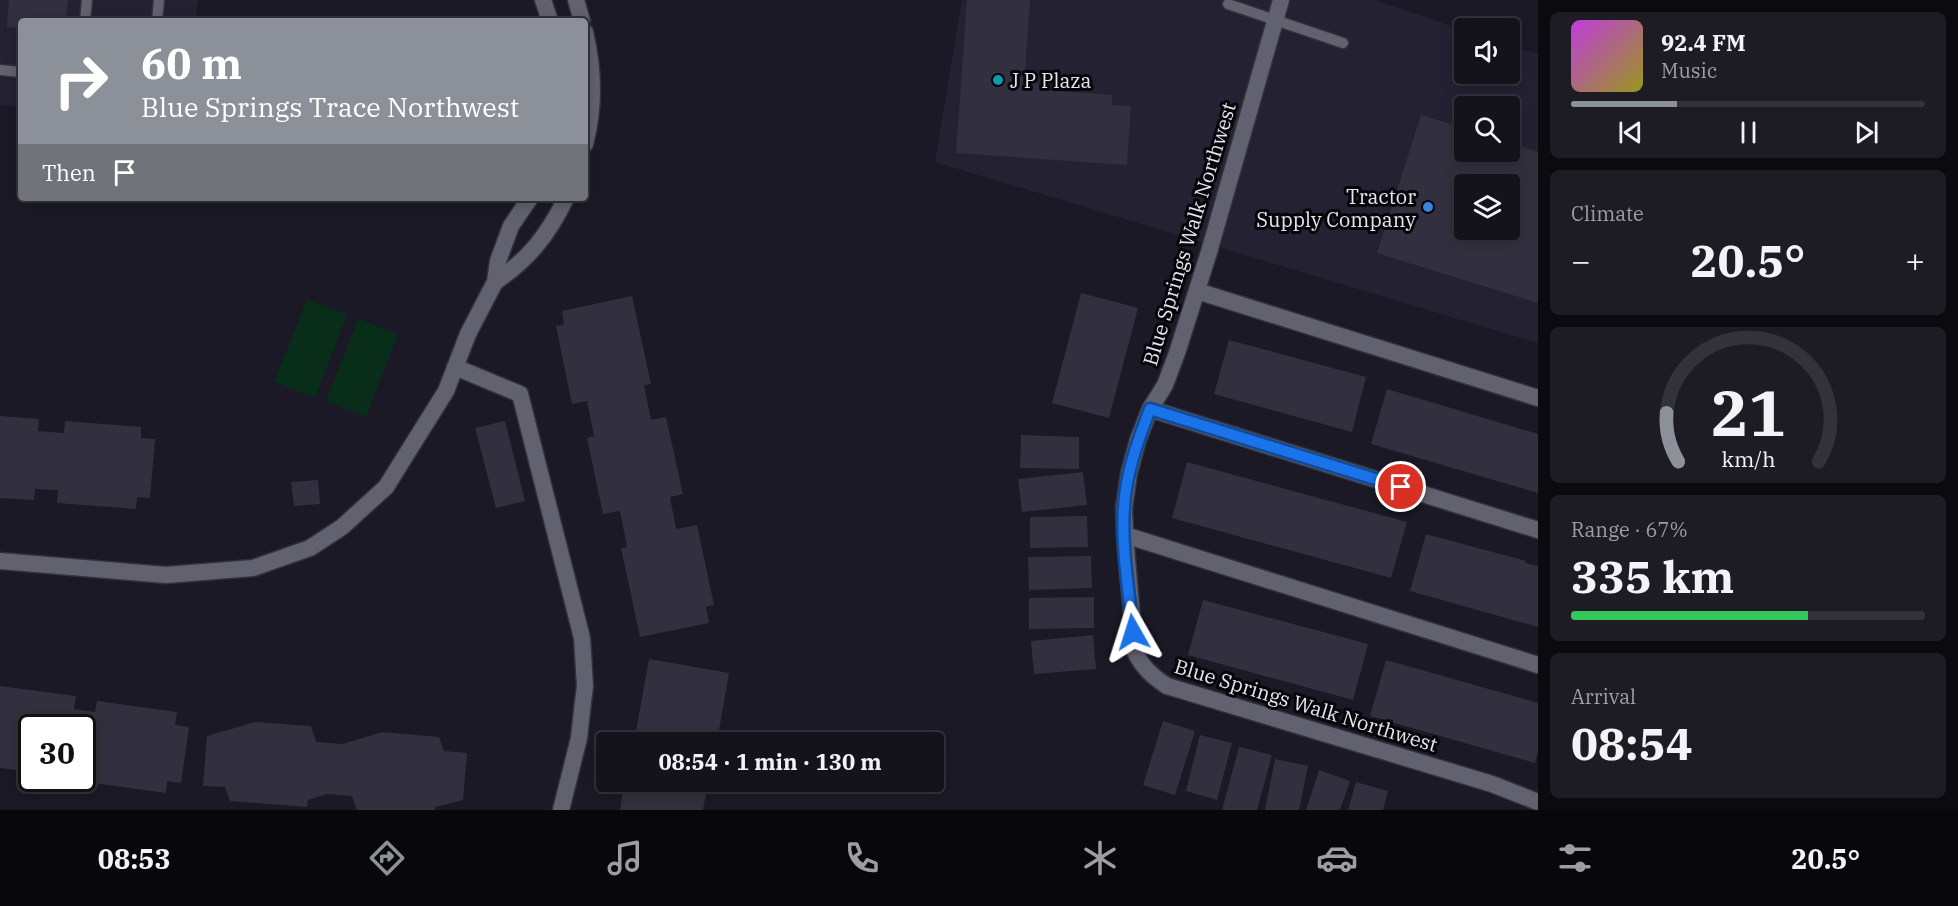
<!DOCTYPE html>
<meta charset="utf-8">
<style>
body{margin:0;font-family:"IBM Plex Serif",serif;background:#1d1c25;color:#f1f3f6;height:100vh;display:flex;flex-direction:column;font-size:22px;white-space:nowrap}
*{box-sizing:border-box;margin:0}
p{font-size:20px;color:#9d9ea3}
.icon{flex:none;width:33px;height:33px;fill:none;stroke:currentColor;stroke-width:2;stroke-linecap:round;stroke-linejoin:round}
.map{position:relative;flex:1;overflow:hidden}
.panel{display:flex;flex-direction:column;gap:12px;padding:12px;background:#0b0a0f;width:420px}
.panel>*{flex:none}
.top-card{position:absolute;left:18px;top:18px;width:570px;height:183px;border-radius:6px;box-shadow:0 3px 15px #0003,0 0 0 2px #33323b;background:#8c9099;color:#fff;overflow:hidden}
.tools{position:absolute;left:1454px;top:18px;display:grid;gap:12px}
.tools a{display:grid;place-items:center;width:66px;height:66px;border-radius:6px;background:#14131c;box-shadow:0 3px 15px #0003,0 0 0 2px #33323b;font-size:30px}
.speed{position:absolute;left:18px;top:714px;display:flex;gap:12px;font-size:30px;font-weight:700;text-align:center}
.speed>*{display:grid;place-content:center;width:78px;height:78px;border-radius:50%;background:#14131c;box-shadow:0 3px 15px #0003,0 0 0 2px #33323b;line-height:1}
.speed .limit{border:3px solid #111;border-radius:9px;background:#fff;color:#111}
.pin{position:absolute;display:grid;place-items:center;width:51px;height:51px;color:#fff;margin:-26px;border:3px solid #fff;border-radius:50%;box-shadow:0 2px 6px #0007}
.me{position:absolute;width:66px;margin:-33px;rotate:354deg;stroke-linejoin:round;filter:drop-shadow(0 0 4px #0008)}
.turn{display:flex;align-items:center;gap:21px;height:126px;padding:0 24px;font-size:27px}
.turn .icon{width:78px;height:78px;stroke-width:2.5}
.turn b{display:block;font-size:42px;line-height:51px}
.then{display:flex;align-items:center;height:57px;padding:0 24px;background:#0003;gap:12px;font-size:22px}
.big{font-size:45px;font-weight:800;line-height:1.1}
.panel .card{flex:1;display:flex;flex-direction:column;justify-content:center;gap:9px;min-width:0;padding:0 21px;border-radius:9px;background:#1d1c25}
.panel .dial{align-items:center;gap:0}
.dial svg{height:156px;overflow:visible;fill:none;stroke:#33323b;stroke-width:7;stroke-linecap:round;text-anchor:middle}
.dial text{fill:#f1f3f6;stroke:none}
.song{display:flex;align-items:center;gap:18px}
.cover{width:72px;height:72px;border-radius:9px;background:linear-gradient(135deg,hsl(290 70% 55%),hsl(60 70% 35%))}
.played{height:6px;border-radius:3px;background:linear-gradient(90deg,#8c9099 30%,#33323b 30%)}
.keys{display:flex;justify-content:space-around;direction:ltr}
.heat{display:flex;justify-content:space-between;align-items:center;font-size:33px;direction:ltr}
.charge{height:9px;border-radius:4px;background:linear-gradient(90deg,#34c759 67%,#33323b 0)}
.trip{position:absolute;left:596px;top:732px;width:348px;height:60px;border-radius:6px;background:#14131c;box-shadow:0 3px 15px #0003,0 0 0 2px #33323b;font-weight:800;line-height:60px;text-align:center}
.menu{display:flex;height:96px;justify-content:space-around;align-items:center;background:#08080b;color:#9d9ea3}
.menu .icon{width:42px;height:42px}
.menu .on{color:#8c9099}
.menu b{font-size:27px;color:#f1f3f6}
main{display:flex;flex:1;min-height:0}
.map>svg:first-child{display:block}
</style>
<main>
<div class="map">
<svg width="1538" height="810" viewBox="0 0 1538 810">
<rect width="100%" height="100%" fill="#1a1925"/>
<path fill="#242133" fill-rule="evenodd" d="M0,0H198L196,21H21V107L0,105Z
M962,0H1374L1464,30V74H1509V45L1538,54V343L935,162ZM1464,106H1509V152H1464ZM1464,184H1509V230H1464Z"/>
<path fill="#082d19" d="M307,299L347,315L315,398L274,382Z
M358,319L398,334L366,417L326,401Z"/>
<path fill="#32303e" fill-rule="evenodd" d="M9,0H68L66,21H21V28L7,27Z
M967,0H1030L1025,71L1043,90L1112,95V105L1131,106L1127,165L956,153Z
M1421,115L1464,128V152H1509V142L1538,152V303L1377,253ZM1464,184H1509V230H1464Z
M1081,293L1138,308L1109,418L1052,403Z
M632,296L651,384L644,385L651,420L666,417L683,494L670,497L676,529L697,525L714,605L706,607L709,623L640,637L621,548L627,547L620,511L603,514L587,438L594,436L587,401L572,404L556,326L564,325L562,311Z
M1229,340L1366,377L1352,432L1214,394Z
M1387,389L1538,434V493L1371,444Z
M0,416L39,419L38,431L64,433L65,421L141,427V438L155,439L150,498L137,497L136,509L57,503L58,490L35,489L34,500L0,498Z
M505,421L525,501L496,508L475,428Z
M1021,435L1079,437V469L1020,468Z
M1187,462L1407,522L1391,578L1172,518Z
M1083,472L1087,505L1022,512L1018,479Z
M318,480L320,504L294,506L291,482Z
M1087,516L1088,547L1030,548V517Z
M1426,534L1526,561L1525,563L1538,566V627L1410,591Z
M1091,556L1092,588L1029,590L1028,557Z
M1094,597V628L1029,629V598Z
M1203,600L1368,644L1353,700L1188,655Z
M1093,635L1096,669L1034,674L1031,641Z
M649,659L729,673L717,742H634Z
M1386,660L1538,703V751L1535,763L1370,716Z
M0,686L76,696L74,709L95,712L97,701L177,712L175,725L189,727L181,783L167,781L166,793L86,782L87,769L82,768V728H32V772L0,768Z
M1163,721L1195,731L1175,795L1143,785Z
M255,722L311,726L316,742L343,744L382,732L439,737L444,751L467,753L463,800L435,807V810H357L352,796L327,794L308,800L307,807L230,801L225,787L203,786L207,736Z
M1200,735L1232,743L1217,800L1186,791Z
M1239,747L1272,755L1257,810H1222Z
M1275,759L1308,766L1299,810H1265Z
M1319,770L1350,781L1340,810H1306Z
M624,782H708L703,810H620Z
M1356,782L1388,791L1383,810H1348Z"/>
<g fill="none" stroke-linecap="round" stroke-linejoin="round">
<g stroke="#33323b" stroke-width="13">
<path id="service" d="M1228,4L1343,43
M85,21L87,0
M157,21L159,0
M0,70L21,72"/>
</g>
<g stroke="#33323b" stroke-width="19">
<path id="minor" d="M543,0L550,21
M576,0L582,21
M1281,0L1209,252L1177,353L1165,385L1150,409L1138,440L1129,473L1124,508L1125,535L1135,652C1143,668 1152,676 1167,686L1492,784L1538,802
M585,32C594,70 595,106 585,144
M495,282C529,259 548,235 566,198
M1197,291L1538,398
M455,367L520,394L582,638L585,686L583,702L579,738L561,810
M1150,409L1538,530
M1125,535L1538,665
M0,561L166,575L253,568L310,548L342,527L386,487L446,391L468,334L495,282L498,261L511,226L530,198"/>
</g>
<use href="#service" stroke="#626170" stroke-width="10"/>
<use href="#minor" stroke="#626170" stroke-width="16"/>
</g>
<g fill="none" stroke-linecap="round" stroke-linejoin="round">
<g stroke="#114b97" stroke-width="15">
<path id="route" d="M1133,632C1129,593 1121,545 1124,507C1126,473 1138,440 1150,409L1401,487"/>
</g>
<use href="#route" stroke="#1a73e8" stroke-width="10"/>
</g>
<circle fill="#0f9aa8" stroke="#06050a" stroke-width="2" cx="998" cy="80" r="6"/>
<circle fill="#3f7fe0" stroke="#06050a" stroke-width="2" cx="1428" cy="207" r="6"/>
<g text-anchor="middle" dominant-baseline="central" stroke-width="6" stroke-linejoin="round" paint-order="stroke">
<g font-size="20" fill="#e7e6ef" stroke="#06050a" text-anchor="start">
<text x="1010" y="80">J P Plaza</text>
<text x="1416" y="196" text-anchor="end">Tractor<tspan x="1416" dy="23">Supply Company</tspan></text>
</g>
<g font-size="20" fill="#e7e6ef" stroke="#06050a">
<text transform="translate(1189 234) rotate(-73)">Blue Springs Walk Northwest</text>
<text transform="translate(1306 705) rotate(17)">Blue Springs Walk Northwest</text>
</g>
</g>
</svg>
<div class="tools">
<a><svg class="icon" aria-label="sound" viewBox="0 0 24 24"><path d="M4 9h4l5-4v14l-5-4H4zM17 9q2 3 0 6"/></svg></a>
<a><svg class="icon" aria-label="search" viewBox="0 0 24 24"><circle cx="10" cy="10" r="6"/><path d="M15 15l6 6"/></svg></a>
<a><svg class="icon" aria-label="layers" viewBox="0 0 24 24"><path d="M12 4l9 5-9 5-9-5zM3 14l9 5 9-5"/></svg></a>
</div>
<div class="speed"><div class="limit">30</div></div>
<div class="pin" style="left:1401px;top:487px;background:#d93025"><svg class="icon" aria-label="arrive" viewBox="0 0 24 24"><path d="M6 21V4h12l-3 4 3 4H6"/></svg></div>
<svg class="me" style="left:1133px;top:632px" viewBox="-20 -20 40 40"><path d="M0-17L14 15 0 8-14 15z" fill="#1a73e8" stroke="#fff" stroke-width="4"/></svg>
<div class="trip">08:54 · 1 min · 130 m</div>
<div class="top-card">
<div class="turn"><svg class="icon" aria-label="right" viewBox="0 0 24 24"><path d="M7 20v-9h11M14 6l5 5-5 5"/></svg><div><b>60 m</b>Blue Springs Trace Northwest</div></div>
<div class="then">Then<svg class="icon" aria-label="arrive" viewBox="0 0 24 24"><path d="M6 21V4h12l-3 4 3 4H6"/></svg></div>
</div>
</div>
<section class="panel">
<div class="card">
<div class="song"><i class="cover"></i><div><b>92.4 FM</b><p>Music</p></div></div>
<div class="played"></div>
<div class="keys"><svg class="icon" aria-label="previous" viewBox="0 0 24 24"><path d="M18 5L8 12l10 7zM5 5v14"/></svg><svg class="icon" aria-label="pause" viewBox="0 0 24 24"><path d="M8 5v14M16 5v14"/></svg><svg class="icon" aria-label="next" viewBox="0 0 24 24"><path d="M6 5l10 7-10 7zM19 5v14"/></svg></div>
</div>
<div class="card"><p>Climate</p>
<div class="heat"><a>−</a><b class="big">20.5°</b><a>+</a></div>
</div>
<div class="card dial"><svg viewBox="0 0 100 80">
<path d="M14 69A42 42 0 1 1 86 69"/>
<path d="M14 69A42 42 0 0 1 8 44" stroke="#8c9099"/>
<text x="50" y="56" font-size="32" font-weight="700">21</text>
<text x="50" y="72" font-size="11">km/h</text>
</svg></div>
<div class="card"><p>Range · 67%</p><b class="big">335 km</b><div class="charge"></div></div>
<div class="card"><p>Arrival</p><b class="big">08:54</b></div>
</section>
</main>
<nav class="menu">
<b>08:53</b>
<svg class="icon on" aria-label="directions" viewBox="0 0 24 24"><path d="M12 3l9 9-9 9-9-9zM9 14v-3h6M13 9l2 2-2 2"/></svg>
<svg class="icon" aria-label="music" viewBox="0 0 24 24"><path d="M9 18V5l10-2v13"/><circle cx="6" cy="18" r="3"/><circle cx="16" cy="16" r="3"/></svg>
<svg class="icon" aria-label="phone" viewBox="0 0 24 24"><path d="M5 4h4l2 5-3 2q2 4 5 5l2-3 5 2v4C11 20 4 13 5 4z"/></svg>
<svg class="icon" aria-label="climate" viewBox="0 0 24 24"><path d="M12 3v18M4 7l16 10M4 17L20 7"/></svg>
<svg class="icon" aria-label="car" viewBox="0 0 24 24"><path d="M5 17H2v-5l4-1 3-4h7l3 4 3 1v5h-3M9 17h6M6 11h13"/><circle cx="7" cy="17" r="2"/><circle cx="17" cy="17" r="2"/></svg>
<svg class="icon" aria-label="filters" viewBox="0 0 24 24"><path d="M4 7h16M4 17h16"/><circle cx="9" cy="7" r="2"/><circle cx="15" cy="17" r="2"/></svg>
<b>20.5°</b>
</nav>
